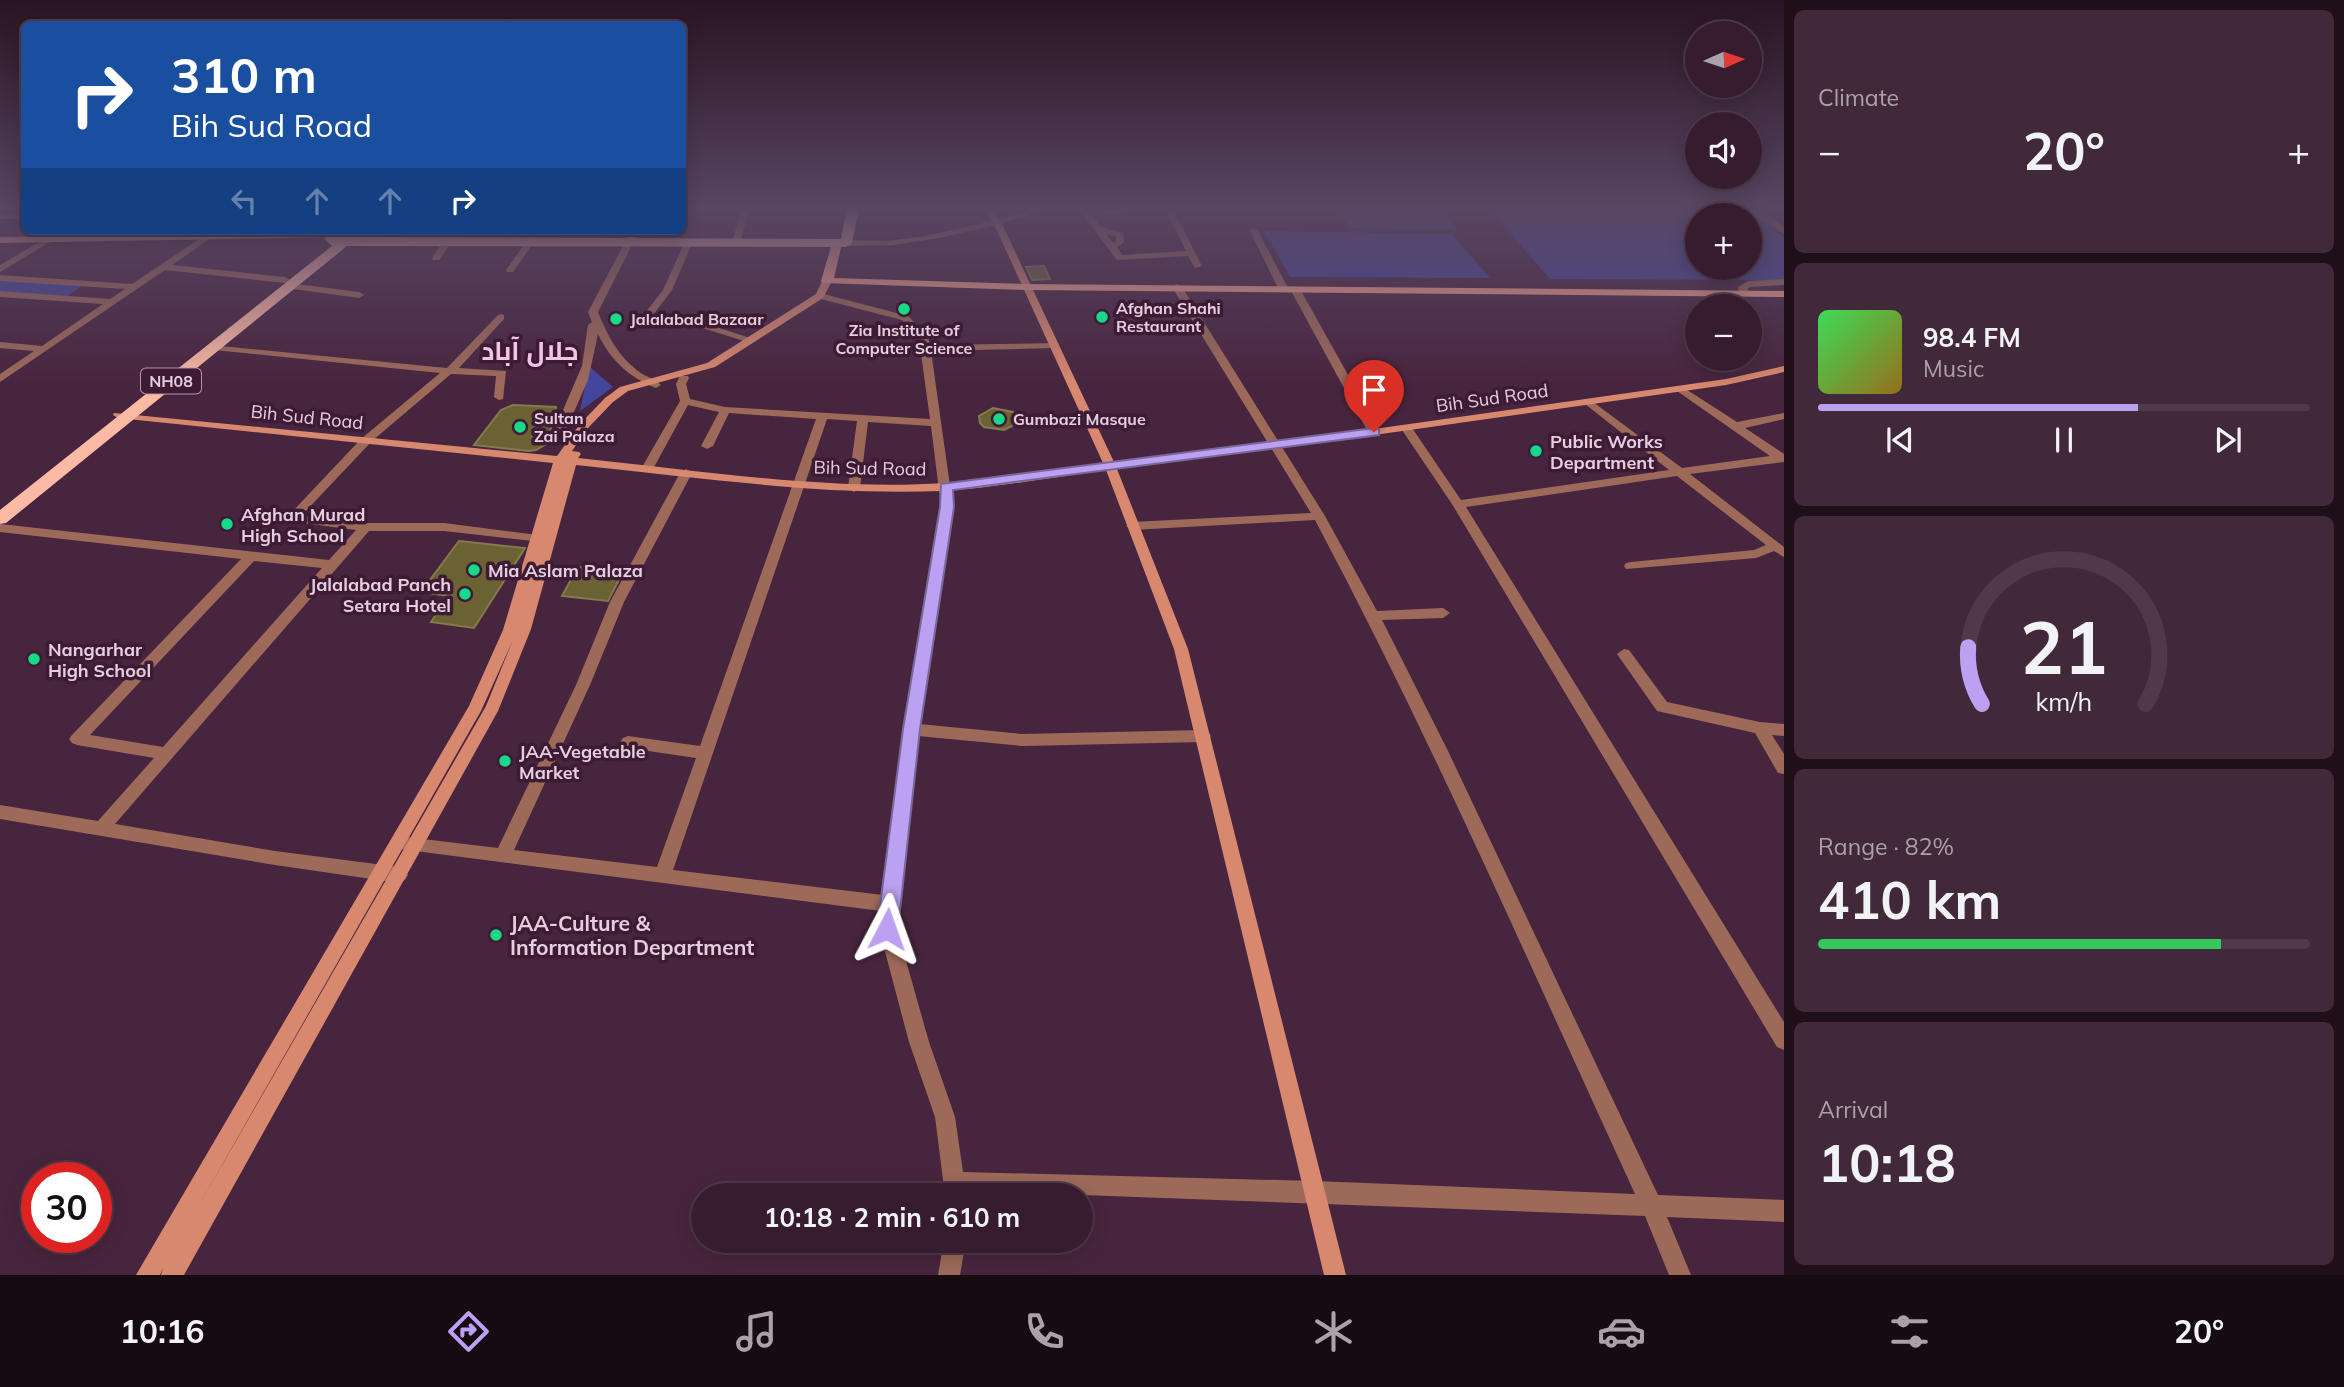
<!DOCTYPE html>
<meta charset="utf-8">
<style>
body{margin:0;font-family:Mulish,Cairo,sans-serif;background:#41293a;color:#f1f3f6;height:100vh;display:flex;flex-direction:column;font-size:26px;white-space:nowrap}
*{box-sizing:border-box;margin:0}
p{font-size:23px;color:#aaa1aa}
.icon{flex:none;width:38px;height:38px;fill:none;stroke:currentColor;stroke-width:2;stroke-linecap:round;stroke-linejoin:round}
.map{position:relative;flex:1;overflow:hidden}
.side{display:flex;flex-direction:column;gap:10px;padding:10px;background:#1e0f19;width:560px}
.side>*{flex:none}
.guide{position:absolute;left:21px;top:21px;width:665px;height:214px;border-radius:10px;box-shadow:0 4px 18px #0003,0 0 0 2px #503a4a;background:#1a4fa0;color:#fff;overflow:hidden}
.needle{width:46px;rotate:87deg}
.buttons{position:absolute;left:1685px;top:21px;display:grid;gap:14px}
.buttons a{display:grid;place-items:center;width:77px;height:77px;border-radius:50%;background:#361c2e;box-shadow:0 4px 18px #0003,0 0 0 2px #503a4a;font-size:35px}
.speed{position:absolute;left:21px;top:1162px;display:flex;gap:14px;font-size:35px;font-weight:700;text-align:center}
.speed>*{display:grid;place-content:center;width:91px;height:91px;border-radius:50%;background:#361c2e;box-shadow:0 4px 18px #0003,0 0 0 2px #503a4a;line-height:1}
.speed .limit{border:10px solid #d22;background:#fff;color:#111}
.pin{position:absolute;display:grid;place-items:center;width:60px;height:60px;color:#fff;margin:-72px -30px;border-radius:50% 50% 50% 0;rotate:-45deg;box-shadow:0 0 7px #0007}
.pin .icon{rotate:45deg}
.me{position:absolute;width:77px;margin:-38px;rotate:4deg;stroke-linejoin:round;filter:drop-shadow(0 0 5px #0008)}
.turn{display:flex;align-items:center;gap:24px;height:147px;padding:0 35px;font-size:32px}
.turn .icon{width:91px;height:91px;stroke-width:2.5}
.turn b{display:block;font-size:49px;line-height:60px}
.lanes{display:flex;align-items:center;height:66px;padding:0 35px;background:#0003;justify-content:center;gap:35px;direction:ltr}
.lanes .off{opacity:.35}
.big{font-size:52px;font-weight:700;line-height:1.1}
.side .widget{flex:1;display:flex;flex-direction:column;justify-content:center;gap:10px;min-width:0;padding:0 24px;border-radius:10px;background:#41293a}
.side .dial{align-items:center;gap:0}
.dial svg{height:182px;overflow:visible;fill:none;stroke:#503a4a;stroke-width:7;stroke-linecap:round;text-anchor:middle}
.dial text{fill:#f1f3f6;stroke:none}
.song{display:flex;align-items:center;gap:21px}
.cover{width:84px;height:84px;border-radius:10px;background:linear-gradient(135deg,hsl(130 70% 55%),hsl(40 70% 35%))}
.played{height:7px;border-radius:4px;background:linear-gradient(90deg,#bca0f2 65%,#503a4a 65%)}
.keys{display:flex;justify-content:space-around;direction:ltr}
.heat{display:flex;justify-content:space-between;align-items:center;font-size:38px;direction:ltr}
.charge{height:10px;border-radius:5px;background:linear-gradient(90deg,#34c759 82%,#503a4a 0)}
.trip{position:absolute;left:691px;top:1183px;width:402px;height:70px;border-radius:35px;background:#361c2e;box-shadow:0 4px 18px #0003,0 0 0 2px #503a4a;font-weight:700;line-height:70px;text-align:center}
.tabs{display:flex;height:112px;justify-content:space-around;align-items:center;background:#160b12;color:#aaa1aa}
.tabs .icon{width:49px;height:49px}
.tabs .current{color:#bca0f2}
.tabs b{font-size:32px;color:#f1f3f6}
main{display:flex;flex:1;min-height:0}
.map>svg:first-child{display:block}
</style>
<main>
<div class="map">
<svg width="1784" height="1275" viewBox="0 0 1784 1275">
<rect width="100%" height="100%" fill="#48253e"/>
<path fill="#43469c" fill-rule="evenodd" d="M1336,207H1438L1458,230L1350,228Z
M1487,207H1740L1763,219L1784,237V280L1550,279ZM1698,215H1750V268H1698Z
M1264,231L1452,234L1490,278L1290,277Z
M0,278L85,284L66,297L0,292Z
M589,366L613,387L580,411Z"/>
<path fill="#6b6234" stroke="#847a4c" stroke-width="2" d="M1044,266L1050,279L1032,280L1026,267Z
M513,405L556,407L548,443L536,450L529,451L474,445L501,410Z
M993,408L1013,412L1019,419L1018,423L1004,430L984,427L980,423L979,416Z
M459,541L525,548L474,628L431,622L449,596L421,592Z
M578,567L623,572L608,601L562,596Z"/>
<g fill="none" stroke-linecap="round" stroke-linejoin="round">
<path fill="#9d6a5a" fill-rule="evenodd" d="M742,207H750L740,242L736,245L732,242Z
M1042,207H1053L997,225L939,238L894,245L846,246L842,243L846,240L887,241L920,237L975,225Z
M1074,207H1083L1088,210L1154,207L1150,209L1092,215L1101,227L1123,233L1124,242L1117,247L1122,255L1186,251L1164,207H1172L1202,266L1195,268L1188,256L1117,260L1083,215ZM1106,234L1116,236V241L1113,243Z
M1741,207C1757,206 1772,217 1784,227V234Z
M0,215H24V219H0Z
M1254,228L1258,231L1288,288L1286,290L1278,288L1250,231Z
M36,231H45L33,241H27V237Z
M211,231L214,232V236L172,265L285,277L290,280L285,283L165,270L0,382V374L34,351L0,348V342L42,346L103,304L0,297V291L110,299L125,289L0,281V275L132,284Z
M457,231H465L455,244H450L439,260H433L432,258L444,240H449Z
M534,231H542L513,272H507L506,270Z
M631,231H639L598,312C607,335 618,356 638,371C645,377 655,378 661,385L656,388C629,377 611,361 598,334L588,380L566,430L578,442L572,445L568,444L554,431L582,366L588,325L592,322L588,312Z
M685,238L688,239L691,246L672,290L653,315H647L645,313L663,290L683,246L681,241Z
M43,240L50,242L0,272V265Z
M1784,279V285L1750,287L1748,288L1747,296L1739,294L1738,287L1748,281Z
M289,283L359,292L364,295L359,298L286,288L284,286Z
M1177,284L1182,287L1325,516L1377,611L1443,608L1450,613L1443,618L1382,620L1448,751L1658,1195L1784,1200V1222L1667,1217L1691,1275H1669L1645,1216L1082,1195H945L935,1117L909,1042L879,929L881,911L392,848L390,843L392,838L398,836L498,848L576,685L610,602L680,473L686,469L692,473L624,602L590,685L514,850L657,867L696,758L628,748L623,746L620,742L623,738L628,736L700,746L816,419L729,413L713,446L707,449L701,446L719,412L688,405L653,469L651,471H643L641,469L680,401L676,384L680,376H688L689,378L686,384L690,399L725,407L930,419L919,339L902,320L817,298V294L820,293L908,316L928,336L930,345L1058,343L1059,345L1054,348L931,351L953,507L919,724L1022,734L1203,730L1208,732L1211,736L1208,740L1203,742L1022,746L918,736L897,929L929,1042L955,1117L963,1172L1315,1181L1635,1194C1531,968 1432,740 1315,520L1132,530L1126,526L1132,522L1311,513L1172,287ZM827,419L857,421L848,488L854,492L860,488L868,422L931,426L941,507L903,729L883,895L673,870Z
M1295,286L1300,289L1380,432L1378,434L1374,435L1368,432L1290,289Z
M501,314L504,315V319L459,368L506,371L503,399L499,400L494,397L496,376L451,374L372,441L303,514L304,516L362,523H444L538,535L544,539L542,542L444,531H369L115,824L275,851L399,867L405,870L408,875L405,880L399,883L275,865L0,819V805L98,821L154,758L77,745L72,743L69,739L72,735L241,559L0,532V524L329,560L356,530L295,522L291,513L361,439L440,373L214,350L210,349V345L447,368L498,315ZM254,561L322,568L163,747L90,735Z
M671,314H677L756,340L747,342L671,318Z
M1681,386L1737,422L1784,413V419L1745,428L1784,454V462L1690,474L1784,547V557L1774,551L1756,558L1626,569L1624,566L1626,563L1631,562L1754,550L1766,545L1677,476L1466,507L1784,1022V1050L1777,1047L1452,504L1400,427L1402,425H1410L1461,500L1669,470L1585,404V400L1589,399L1682,468L1770,456L1677,391L1676,389Z
M1624,649L1629,650L1667,702L1760,722L1784,724V736L1772,735L1784,754V774L1778,773L1755,733L1657,711L1617,654Z
M944,1241H966L960,1275H938Z"/>
<path fill="#d8886f" fill-rule="evenodd" d="M981,207H989L1002,224L1114,462L1374,429L1726,379L1784,366V372L1726,385L1374,435L1117,469L1188,649L1346,1275H1324L1174,649L1106,470C1052,477 996,488 942,491C820,496 697,477 576,465L531,629L498,711L184,1275H161L163,1268L160,1275H136L469,706L503,630L553,463L118,418L113,415L114,413L557,456L580,424L605,398L620,387L707,363L816,294L822,281L827,278L832,281L823,298L715,367L628,391L613,402L588,428L572,451L579,452L581,454L578,458C696,470 827,491 945,483C997,480 1051,470 1103,463L994,224ZM513,640L486,706L198,1207L481,711Z"/>
<path fill="#f9a68c" fill-rule="evenodd" d="M334,232L338,233V237L0,243V237Z
M837,240L842,243L834,278L1026,284L1784,291V297L1026,290L823,283L821,281L832,243Z"/>
<path fill="#fcb9a4" fill-rule="evenodd" d="M847,207H859L852,243L846,247L347,246L6,523L0,524V510L332,246L324,239C335,230 349,229 362,233L363,237L841,239Z"/>
</g>
<linearGradient id="sky" x2="0" y2="1"><stop stop-color="#281422"/><stop offset="0.54" stop-color="#584663"/><stop offset="1" stop-color="#584663" stop-opacity="0"/></linearGradient>
<rect width="1784" height="385" fill="url(#sky)"/>
<path fill="#bca0f2" stroke="#7a689d" stroke-width="2" d="M1374,428L1379,429V435L953,490L954,507L920,729L898,929L895,936L887,938L880,936L877,929L903,729L940,507L941,484Z"/>
<g fill="#17d989" stroke="#3d1b34" stroke-width="2.5">
<circle cx="904" cy="309" r="7"/>
<circle cx="1102" cy="317" r="7"/>
<circle cx="616" cy="319" r="7"/>
<circle cx="999" cy="419" r="7"/>
<circle cx="520" cy="427" r="7"/>
<circle cx="1536" cy="451" r="7"/>
<circle cx="227" cy="524" r="7"/>
<circle cx="474" cy="570" r="7"/>
<circle cx="465" cy="594" r="7"/>
<circle cx="34" cy="659" r="7"/>
<circle cx="505" cy="761" r="7"/>
<circle cx="496" cy="935" r="7"/>
</g>
<g text-anchor="middle" dominant-baseline="central" stroke-width="7" stroke-linejoin="round" paint-order="stroke">
<g font-size="16" font-weight="bold" fill="#e5cedd" stroke="#3d1b34" text-anchor="start">
<text x="1116" y="308">Afghan Shahi<tspan x="1116" dy="18">Restaurant</tspan></text>
<text x="630" y="319">Jalalabad Bazaar</text>
<text x="904" y="330" text-anchor="middle">Zia Institute of<tspan x="904" dy="18">Computer Science</tspan></text>
<text x="534" y="418">Sultan<tspan x="534" dy="18">Zai Palaza</tspan></text>
<text x="1013" y="419">Gumbazi Masque</text>
</g>
<rect fill="#3d1b34" stroke="#b398aa" stroke-width="2" x="141" y="368.5" width="60" height="25" rx="5"/>
<g font-size="16" font-weight="bold" fill="#e5cedd">
<text x="171" y="381">NH08</text>
</g>
<g font-size="18" fill="#e5cedd" stroke="#3d1b34">
<text transform="translate(1492 398) rotate(-8)">Bih Sud Road</text>
<text transform="translate(307 417) rotate(6)">Bih Sud Road</text>
<text transform="translate(870 468) rotate(1)">Bih Sud Road</text>
</g>
<g font-size="18" font-weight="bold" fill="#e5cedd" stroke="#3d1b34" text-anchor="start">
<text x="1550" y="441">Public Works<tspan x="1550" dy="21">Department</tspan></text>
<text x="241" y="514">Afghan Murad<tspan x="241" dy="21">High School</tspan></text>
<text x="488" y="570">Mia Aslam Palaza</text>
<text x="451" y="584" text-anchor="end">Jalalabad Panch<tspan x="451" dy="21">Setara Hotel</tspan></text>
<text x="48" y="649">Nangarhar<tspan x="48" dy="21">High School</tspan></text>
<text x="519" y="751">JAA-Vegetable<tspan x="519" dy="21">Market</tspan></text>
</g>
<g font-size="21" font-weight="bold" fill="#e5cedd" stroke="#3d1b34" text-anchor="start">
<text x="510" y="923">JAA-Culture &amp;<tspan x="510" dy="24">Information Department</tspan></text>
</g>
<g font-size="26" font-weight="bold" fill="#f3c5e5" stroke="#3d1b34">
<text x="530" y="350">جلال آباد</text>
</g>
</g>
</svg>
<div class="buttons">
<a><svg class="needle" viewBox="-14 -14 28 28"><path d="M0-13l5 13h-10z" fill="#e53935"/><path d="M0 13l5-13h-10z" fill="#aaa1aa"/></svg></a>
<a><svg class="icon" aria-label="sound" viewBox="0 0 24 24"><path d="M4 9h4l5-4v14l-5-4H4zM17 9q2 3 0 6"/></svg></a>
<a>+</a>
<a>−</a>
</div>
<div class="speed"><div class="limit">30</div></div>
<div class="pin" style="left:1374px;top:432px;background:#d93025"><svg class="icon" aria-label="arrive" viewBox="0 0 24 24"><path d="M6 21V4h12l-3 4 3 4H6"/></svg></div>
<svg class="me" style="left:887px;top:929px" viewBox="-20 -20 40 40"><path d="M0-17L14 15 0 8-14 15z" fill="#bca0f2" stroke="#fff" stroke-width="4"/></svg>
<div class="trip">10:18 · 2 min · 610 m</div>
<div class="guide">
<div class="turn"><svg class="icon" aria-label="right" viewBox="0 0 24 24"><path d="M7 20v-9h11M14 6l5 5-5 5"/></svg><div><b>310 m</b>Bih Sud Road</div></div>
<div class="lanes"><svg class="icon off" aria-label="left" viewBox="0 0 24 24"><path d="M17 20v-9H6M10 6l-5 5 5 5"/></svg><svg class="icon off" aria-label="ahead" viewBox="0 0 24 24"><path d="M12 20V5M6 11l6-6 6 6"/></svg><svg class="icon off" aria-label="ahead" viewBox="0 0 24 24"><path d="M12 20V5M6 11l6-6 6 6"/></svg><svg class="icon" aria-label="right" viewBox="0 0 24 24"><path d="M7 20v-9h11M14 6l5 5-5 5"/></svg></div>
</div>
</div>
<section class="side">
<div class="widget"><p>Climate</p>
<div class="heat"><a>−</a><b class="big">20°</b><a>+</a></div>
</div>
<div class="widget">
<div class="song"><i class="cover"></i><div><b>98.4 FM</b><p>Music</p></div></div>
<div class="played"></div>
<div class="keys"><svg class="icon" aria-label="previous" viewBox="0 0 24 24"><path d="M18 5L8 12l10 7zM5 5v14"/></svg><svg class="icon" aria-label="pause" viewBox="0 0 24 24"><path d="M8 5v14M16 5v14"/></svg><svg class="icon" aria-label="next" viewBox="0 0 24 24"><path d="M6 5l10 7-10 7zM19 5v14"/></svg></div>
</div>
<div class="widget dial"><svg viewBox="0 0 100 80">
<path d="M14 69A42 42 0 1 1 86 69"/>
<path d="M14 69A42 42 0 0 1 8 44" stroke="#bca0f2"/>
<text x="50" y="56" font-size="32" font-weight="700">21</text>
<text x="50" y="72" font-size="11">km/h</text>
</svg></div>
<div class="widget"><p>Range · 82%</p><b class="big">410 km</b><div class="charge"></div></div>
<div class="widget"><p>Arrival</p><b class="big">10:18</b></div>
</section>
</main>
<nav class="tabs">
<b>10:16</b>
<svg class="icon current" aria-label="directions" viewBox="0 0 24 24"><path d="M12 3l9 9-9 9-9-9zM9 14v-3h6M13 9l2 2-2 2"/></svg>
<svg class="icon" aria-label="music" viewBox="0 0 24 24"><path d="M9 18V5l10-2v13"/><circle cx="6" cy="18" r="3"/><circle cx="16" cy="16" r="3"/></svg>
<svg class="icon" aria-label="phone" viewBox="0 0 24 24"><path d="M5 4h4l2 5-3 2q2 4 5 5l2-3 5 2v4C11 20 4 13 5 4z"/></svg>
<svg class="icon" aria-label="climate" viewBox="0 0 24 24"><path d="M12 3v18M4 7l16 10M4 17L20 7"/></svg>
<svg class="icon" aria-label="car" viewBox="0 0 24 24"><path d="M5 17H2v-5l4-1 3-4h7l3 4 3 1v5h-3M9 17h6M6 11h13"/><circle cx="7" cy="17" r="2"/><circle cx="17" cy="17" r="2"/></svg>
<svg class="icon" aria-label="filters" viewBox="0 0 24 24"><path d="M4 7h16M4 17h16"/><circle cx="9" cy="7" r="2"/><circle cx="15" cy="17" r="2"/></svg>
<b>20°</b>
</nav>
